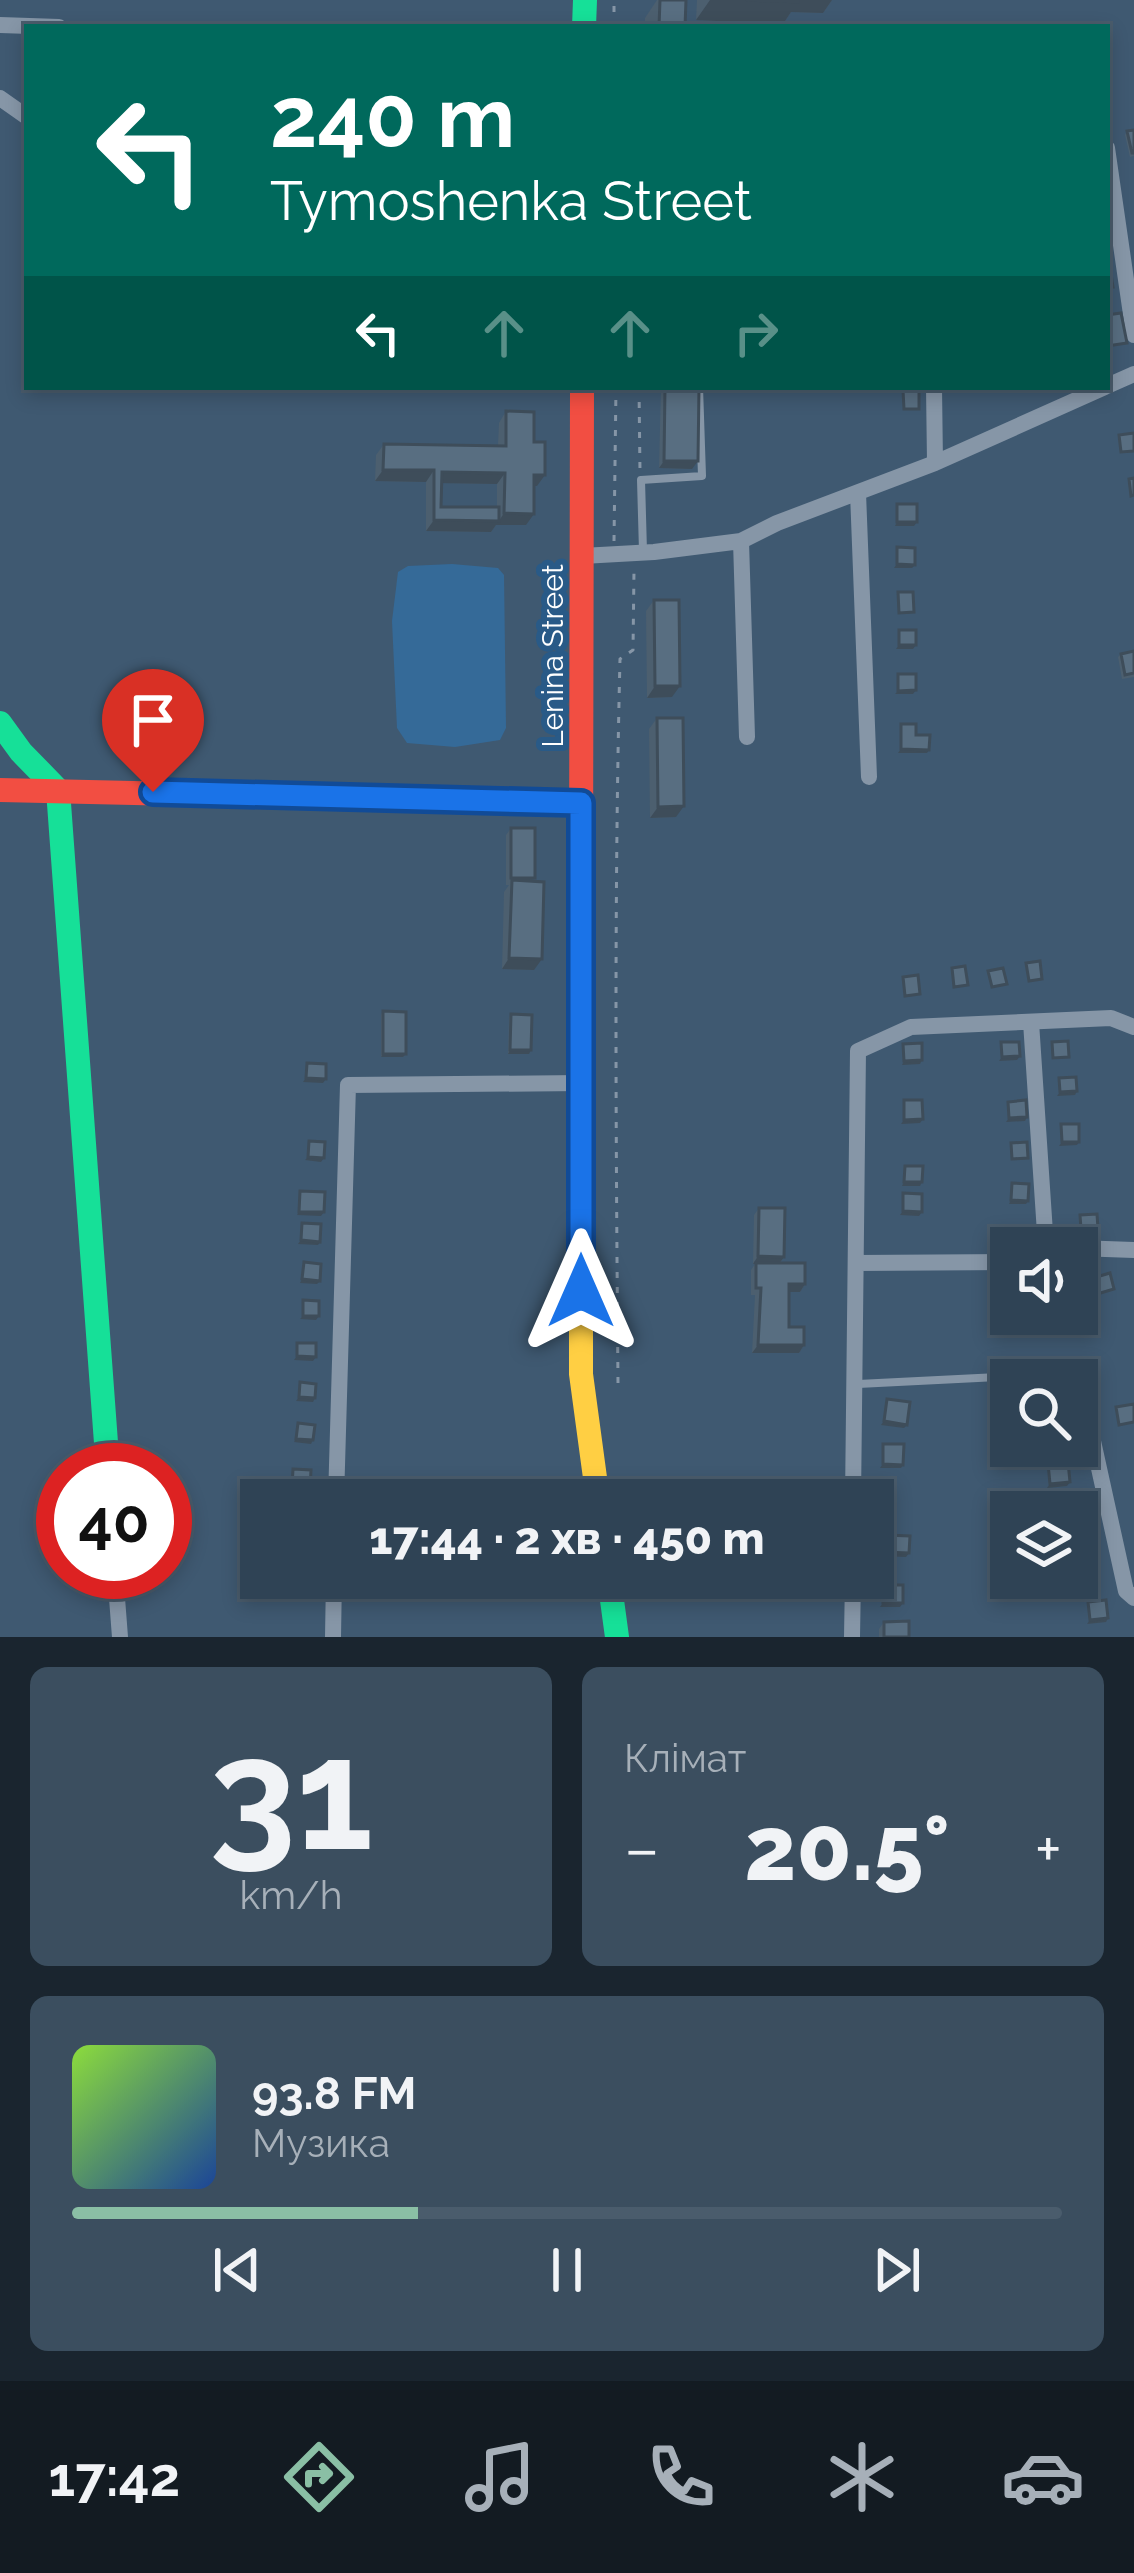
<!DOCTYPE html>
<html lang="uk">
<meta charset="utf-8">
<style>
body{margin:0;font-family:Raleway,sans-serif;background:#3b4e5f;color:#f1f3f6;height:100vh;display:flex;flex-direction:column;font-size:45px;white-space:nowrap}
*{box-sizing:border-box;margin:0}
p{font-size:39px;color:#a7b0b9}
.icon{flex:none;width:66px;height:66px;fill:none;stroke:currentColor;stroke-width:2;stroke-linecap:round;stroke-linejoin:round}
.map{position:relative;height:1637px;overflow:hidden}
.side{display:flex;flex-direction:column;gap:30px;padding:30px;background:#1a252f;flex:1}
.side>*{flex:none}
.banner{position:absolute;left:24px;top:24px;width:1086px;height:366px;border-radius:0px;box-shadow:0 6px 18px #0003,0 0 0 3px #4a5c6c;background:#00695c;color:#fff;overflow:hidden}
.controls{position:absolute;left:990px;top:1227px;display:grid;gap:24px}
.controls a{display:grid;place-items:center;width:108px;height:108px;border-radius:0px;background:#2f4355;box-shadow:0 6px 18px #0003,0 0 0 3px #4a5c6c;font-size:60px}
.speed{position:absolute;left:36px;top:1443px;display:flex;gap:24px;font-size:60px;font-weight:700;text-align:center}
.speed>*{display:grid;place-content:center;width:156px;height:156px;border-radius:50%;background:#2f4355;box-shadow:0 6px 18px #0003,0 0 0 3px #4a5c6c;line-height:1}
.speed .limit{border:18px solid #d22;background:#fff;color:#111}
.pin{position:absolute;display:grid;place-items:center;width:102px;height:102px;color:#fff;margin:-123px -51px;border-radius:50% 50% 50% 0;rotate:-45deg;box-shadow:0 0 12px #0007}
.pin .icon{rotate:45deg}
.me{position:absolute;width:132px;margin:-66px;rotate:0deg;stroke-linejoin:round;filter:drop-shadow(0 0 9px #0008)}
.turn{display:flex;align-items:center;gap:42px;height:252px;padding:0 48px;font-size:54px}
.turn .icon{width:156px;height:156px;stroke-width:2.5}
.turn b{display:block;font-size:84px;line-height:102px}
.lanes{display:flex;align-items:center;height:114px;padding:0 48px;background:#0003;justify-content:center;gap:60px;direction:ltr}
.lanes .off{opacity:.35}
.big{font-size:90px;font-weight:800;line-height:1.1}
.side .widget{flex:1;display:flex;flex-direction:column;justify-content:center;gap:18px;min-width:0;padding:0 42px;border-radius:18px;background:#3b4e5f}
.side .dial{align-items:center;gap:0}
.dial b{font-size:156px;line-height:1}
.song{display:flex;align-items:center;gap:36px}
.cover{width:144px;height:144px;border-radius:18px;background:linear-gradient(135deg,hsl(90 70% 55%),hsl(220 70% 35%))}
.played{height:12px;border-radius:6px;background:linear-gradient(90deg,#8abfa5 35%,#4a5c6c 35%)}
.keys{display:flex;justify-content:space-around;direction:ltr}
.heat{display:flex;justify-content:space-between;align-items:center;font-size:66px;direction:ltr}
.side .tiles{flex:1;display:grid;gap:30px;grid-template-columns:1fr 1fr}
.widget:last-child{grid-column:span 2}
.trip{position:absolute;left:240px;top:1479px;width:654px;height:120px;border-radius:0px;background:#2f4355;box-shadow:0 6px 18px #0003,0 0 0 3px #4a5c6c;font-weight:800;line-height:120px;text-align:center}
.menu{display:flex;height:192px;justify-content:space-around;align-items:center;background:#131b22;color:#a7b0b9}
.menu .icon{width:84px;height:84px}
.menu .on{color:#8abfa5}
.menu b{font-size:54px;color:#f1f3f6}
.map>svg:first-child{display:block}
</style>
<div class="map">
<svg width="1134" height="1637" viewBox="0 0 1134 1637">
<rect width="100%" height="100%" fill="#3f5971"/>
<path fill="#356a98" d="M452,564L498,568L504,575L506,728L500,740L455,747L407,743L397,728L392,621L398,572L408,566Z"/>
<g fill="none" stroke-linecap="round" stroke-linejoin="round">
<path stroke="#8696a7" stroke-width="3" stroke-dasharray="6 9" stroke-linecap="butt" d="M614,27V0
M639,387L640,472
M614,541L616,387
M618,1383C616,1142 614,900 620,659L633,650L634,570"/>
<path stroke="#8696a7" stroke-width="8" d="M643,551L641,480L702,476L699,387
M858,1384L1076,1373"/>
<path stroke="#8696a7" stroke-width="16" d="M0,25L59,27
M0,98L27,117
M1107,148L1134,335
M1107,386L1134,374
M934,387L935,463
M858,493L869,777
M741,541L747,737
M582,556L654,552L741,541L777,523L935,463L1105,387
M1031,1022L1046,1248
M1077,1248L1134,1250
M856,1263L1011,1262
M1078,1373L1126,1591L1134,1598
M336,1500L348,1085L582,1083
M853,1500L858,1051L911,1027L1111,1018L1134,1027
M115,1572L120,1637
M333,1637L334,1578
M852,1637L853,1578"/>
<path stroke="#16e098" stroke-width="24" d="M584,27L585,0
M0,723L21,752L58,790L108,1470
M609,1578L617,1637"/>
<path stroke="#ffcf43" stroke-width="24" d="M581,882V1374L598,1500"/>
<path stroke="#f24e42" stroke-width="24" d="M0,790L581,803
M581,882L582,387"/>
</g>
<path fill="#4c5f6f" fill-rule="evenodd" d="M657,0H686L685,27H645V18Z
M697,0H832L823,13L791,12L783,24L696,20Z
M1127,131L1134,156L1130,157L1125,135Z
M661,387H699L692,469L659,468Z
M506,411L534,442L537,486H534L526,525H496L491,532L426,531V482L375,481L376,455L384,444L498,445L499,423ZM442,483L497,484V507H441Z
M654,600L672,697L647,698L646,611Z
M1134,651V677L1122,679L1118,657L1121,654Z
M657,718L676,817L650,818L649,729Z
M511,828L532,881L534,970L502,969L504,892L509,885H506V835Z
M383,1011L406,1054L403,1057H381V1015Z
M511,1014L529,1054H508L509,1018Z
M759,1208L784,1257L780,1263L805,1284L800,1292H789V1327L804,1345L799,1353H752L755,1295H751V1270L755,1264H753L754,1215Z
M884,1622L909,1637H879V1629Z"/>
<path fill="#3e4d5a" d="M710,0H832L823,13L791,12L783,24L696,20Z
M664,461H698L692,469L659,468Z
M383,470H434L426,482L375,481Z
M442,472L505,473L497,484L434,483Z
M534,475H545L537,486H527Z
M504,513L534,514L526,525H496L491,532L426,531L434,520L499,521Z
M897,522H917L914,526H895Z
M897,564L915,565L912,568H894Z
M899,645H916L913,649H896Z
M655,686H680L672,697L647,698Z
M916,690L913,694H895L898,691Z
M901,749L929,750L927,753H898Z
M684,806L676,817L650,818L658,807Z
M509,958L542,959L534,970L502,969Z
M510,1050H531L529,1054H508Z
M383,1054H406L403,1057H381Z
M1020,1056L1017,1060L999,1061L1002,1057Z
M922,1060L920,1064L902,1065L904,1061Z
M306,1078L326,1079L323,1083L303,1082Z
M1077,1091L1075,1095L1057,1096L1060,1092Z
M1027,1117L1025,1121L1006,1122L1009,1118Z
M923,1119L920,1123L901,1124L904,1120Z
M1062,1142H1079L1077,1145L1059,1146Z
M308,1157L324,1158L321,1162L305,1160Z
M904,1182H922L920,1186H902Z
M1011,1200L1028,1201L1026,1204H1009Z
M903,1211L922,1212L919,1216L900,1215Z
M299,1212H324L321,1216L297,1215Z
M1081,1229H1098L1095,1232L1078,1233Z
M301,1240L320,1242L318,1245L298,1244Z
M758,1256L784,1257L779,1264H753Z
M302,1279L320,1281L317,1284L300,1283Z
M789,1284H805L800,1292H783Z
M303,1316H319L316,1320L300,1319Z
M758,1345H804L799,1353H752Z
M297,1356L316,1357L313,1361L294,1360Z
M299,1397L315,1398L313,1402L296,1401Z
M884,1421L907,1425L904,1428L881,1425Z
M296,1439L313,1440L311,1444L294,1442Z
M1059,1446L1058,1448L1039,1450L1041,1447Z
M883,1464L903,1465L901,1468H880Z
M1070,1482L1067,1486L1047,1488L1050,1484Z
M292,1487L310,1489L308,1492L289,1491Z
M884,1552L909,1553L906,1557L882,1556Z
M1076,1588H1099L1096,1591L1073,1592Z
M883,1603H903L900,1607H880Z
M1108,1618L1106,1622L1087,1624L1090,1620Z"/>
<path fill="#586e81" stroke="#3e4d5a" stroke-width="3" d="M660,0H686L685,27H659Z
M746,0H798V2Z
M1134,130V153H1132L1127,131Z
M1107,268H1110L1113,287H1107Z
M1121,313L1127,343L1107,346V315Z
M665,387H699L698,461H664Z
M903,390H919V409H904Z
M506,411L534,412V442H545V475H534V514L504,513L505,473L442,472L441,507H499V521L434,520V470H383L384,444L506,446Z
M1134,433V451L1121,452L1119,435Z
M1134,478V495L1131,496L1129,479Z
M897,504H917V522H897Z
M897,547L915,548V565L897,564Z
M898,592H913L914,612L899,613Z
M654,600H679L680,686H655Z
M899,630H916V645H899Z
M1134,651V673L1125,675L1121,654Z
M898,674H916V690L898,691Z
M657,718H683L684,806L658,807Z
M901,724H916V735H930L929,750L901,749Z
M511,828H535V878H511Z
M512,880L544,882L542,959L509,958Z
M1040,961L1042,979L1029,981L1026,963Z
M965,966L968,985L954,987L952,968Z
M1003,968L1007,984L992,987L988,971Z
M918,975L920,994L905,996L903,977Z
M383,1011L406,1012V1054H383Z
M511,1014L532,1015L531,1050H510Z
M1068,1041L1069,1057L1053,1058L1052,1042Z
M1001,1042H1019L1020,1056L1002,1057Z
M922,1043V1060L904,1061L903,1044Z
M307,1063L326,1064V1079L306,1078Z
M1076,1077L1077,1091L1060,1092L1059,1078Z
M904,1100H922L923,1119L904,1120Z
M1026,1100L1027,1117L1009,1118L1008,1102Z
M1061,1124H1079V1142H1062Z
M309,1141L325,1142L324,1158L308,1157Z
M1027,1142L1028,1158L1012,1159L1011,1143Z
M905,1166H923L922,1182H904Z
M1012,1183L1029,1184L1028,1201L1011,1200Z
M300,1191L325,1192L324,1212H299Z
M903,1193L922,1194V1212L903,1211Z
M759,1208H785L784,1257L758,1256Z
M1097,1214L1098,1229H1081L1080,1215Z
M302,1223L321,1224L320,1242L301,1240Z
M304,1262L321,1264L320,1281L302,1279Z
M756,1263H805V1284H789V1327H804V1345H758L761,1288H756Z
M1110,1273L1114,1289L1097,1294L1093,1278Z
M303,1300L319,1301V1316H303Z
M297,1343H316V1357L297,1356Z
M300,1382L316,1384L315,1398L299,1397Z
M887,1399L910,1402L907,1425L884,1421Z
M1134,1404V1422L1119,1425L1116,1407Z
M298,1423L315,1425L313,1440L296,1439Z
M883,1444H904L903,1465L883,1464Z
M1068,1462L1070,1482L1050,1484L1048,1463Z
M293,1469L311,1470L310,1489L292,1487Z
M1084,1500L1087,1518L1077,1519V1512H1067L1066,1502Z
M1086,1533L1088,1552L1077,1553V1534Z
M885,1535L910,1536L909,1553L884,1552Z
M1098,1566L1099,1588H1076L1077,1567Z
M883,1585H903V1603H883Z
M1106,1600L1108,1618L1090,1620L1088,1602Z
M909,1621V1637H884V1622Z"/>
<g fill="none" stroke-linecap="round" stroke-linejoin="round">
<g stroke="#114b97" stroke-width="30">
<path id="route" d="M153,792L581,803V1291"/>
</g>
<use href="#route" stroke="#1a73e8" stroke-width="21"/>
</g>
<g text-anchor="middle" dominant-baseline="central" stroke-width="12" stroke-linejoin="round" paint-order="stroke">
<g font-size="30" fill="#fff" stroke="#295a87">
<text transform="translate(552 656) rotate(-90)">Lenina Street</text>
</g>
</g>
</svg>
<div class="controls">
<a><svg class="icon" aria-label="sound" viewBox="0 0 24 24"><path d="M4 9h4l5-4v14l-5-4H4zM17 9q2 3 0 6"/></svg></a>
<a><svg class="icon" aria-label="search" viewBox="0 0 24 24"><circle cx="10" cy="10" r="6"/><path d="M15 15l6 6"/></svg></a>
<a><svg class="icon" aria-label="layers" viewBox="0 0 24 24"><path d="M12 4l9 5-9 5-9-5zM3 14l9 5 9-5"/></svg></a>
</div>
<div class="speed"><div class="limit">40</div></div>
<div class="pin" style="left:153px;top:792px;background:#d93025"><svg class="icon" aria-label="arrive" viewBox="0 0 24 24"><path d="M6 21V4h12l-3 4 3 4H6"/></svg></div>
<svg class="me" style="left:581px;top:1291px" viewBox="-20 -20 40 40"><path d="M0-17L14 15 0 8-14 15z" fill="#1a73e8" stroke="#fff" stroke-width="4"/></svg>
<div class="trip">17:44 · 2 хв · 450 m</div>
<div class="banner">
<div class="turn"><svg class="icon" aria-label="left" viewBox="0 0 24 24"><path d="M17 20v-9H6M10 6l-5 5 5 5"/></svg><div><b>240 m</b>Tymoshenka Street</div></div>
<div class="lanes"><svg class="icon" aria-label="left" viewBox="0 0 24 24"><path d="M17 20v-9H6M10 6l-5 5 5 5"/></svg><svg class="icon off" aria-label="ahead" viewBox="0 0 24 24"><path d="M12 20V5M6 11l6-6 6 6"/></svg><svg class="icon off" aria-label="ahead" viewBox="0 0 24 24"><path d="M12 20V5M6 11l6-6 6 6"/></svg><svg class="icon off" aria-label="right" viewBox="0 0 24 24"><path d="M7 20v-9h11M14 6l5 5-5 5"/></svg></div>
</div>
</div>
<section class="side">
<div class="tiles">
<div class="widget dial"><b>31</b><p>km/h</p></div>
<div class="widget"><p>Клімат</p>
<div class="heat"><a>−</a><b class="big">20.5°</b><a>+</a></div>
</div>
<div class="widget">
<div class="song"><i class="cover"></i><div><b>93.8 FM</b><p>Музика</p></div></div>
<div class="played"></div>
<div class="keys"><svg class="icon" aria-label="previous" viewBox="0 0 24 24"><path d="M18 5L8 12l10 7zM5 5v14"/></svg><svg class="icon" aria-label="pause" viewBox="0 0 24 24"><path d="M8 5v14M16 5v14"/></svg><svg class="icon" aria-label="next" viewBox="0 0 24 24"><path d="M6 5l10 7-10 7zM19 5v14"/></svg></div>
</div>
</div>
</section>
<nav class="menu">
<b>17:42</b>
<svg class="icon on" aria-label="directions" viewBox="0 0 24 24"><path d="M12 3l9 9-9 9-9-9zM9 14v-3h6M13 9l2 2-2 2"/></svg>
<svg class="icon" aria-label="music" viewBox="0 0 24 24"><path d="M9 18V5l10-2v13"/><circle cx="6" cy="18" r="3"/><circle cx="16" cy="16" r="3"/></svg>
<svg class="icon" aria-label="phone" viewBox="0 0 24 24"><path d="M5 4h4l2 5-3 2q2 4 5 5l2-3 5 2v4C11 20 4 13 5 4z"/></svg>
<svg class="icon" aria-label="climate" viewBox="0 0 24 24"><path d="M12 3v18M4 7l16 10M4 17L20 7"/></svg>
<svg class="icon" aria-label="car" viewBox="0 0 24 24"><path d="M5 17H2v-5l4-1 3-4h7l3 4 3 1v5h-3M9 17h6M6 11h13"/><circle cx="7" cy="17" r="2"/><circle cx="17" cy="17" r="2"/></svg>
</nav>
